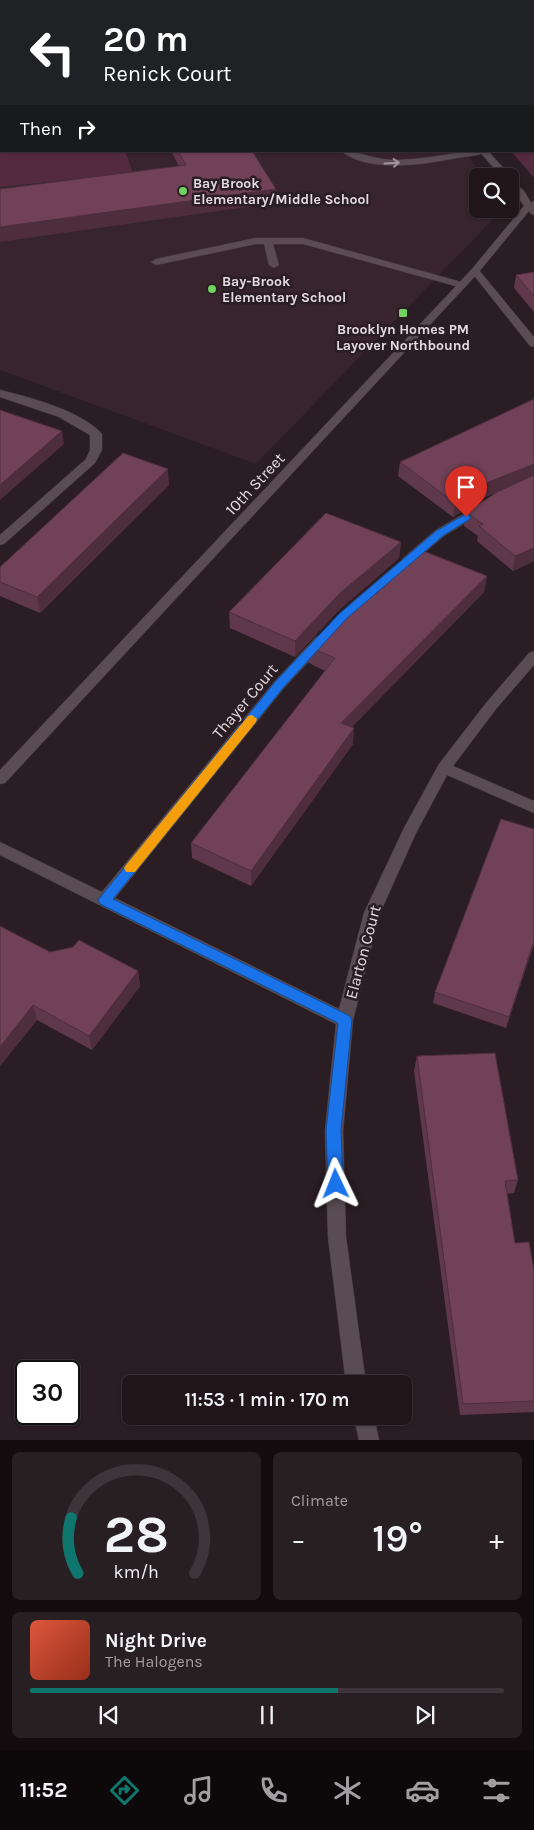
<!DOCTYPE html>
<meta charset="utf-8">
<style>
body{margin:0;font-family:Karla,sans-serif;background:#281f23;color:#f1f3f6;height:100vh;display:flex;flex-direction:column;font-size:19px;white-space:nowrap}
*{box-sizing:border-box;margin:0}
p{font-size:16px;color:#a29fa2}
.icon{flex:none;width:28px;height:28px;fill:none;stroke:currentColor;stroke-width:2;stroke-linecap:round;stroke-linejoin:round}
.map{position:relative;height:1440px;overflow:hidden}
.details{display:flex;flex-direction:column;gap:12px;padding:12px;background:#120c0e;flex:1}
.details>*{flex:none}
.banner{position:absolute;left:0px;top:0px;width:535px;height:152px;box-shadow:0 1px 4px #0004,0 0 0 1px #3d3539;background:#202124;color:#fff;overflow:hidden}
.tools{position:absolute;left:469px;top:168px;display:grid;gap:10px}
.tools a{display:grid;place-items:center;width:50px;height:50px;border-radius:8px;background:#20161a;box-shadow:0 1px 4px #0004,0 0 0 1px #3d3539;font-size:25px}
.speed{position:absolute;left:15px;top:1360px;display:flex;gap:10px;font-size:25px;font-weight:700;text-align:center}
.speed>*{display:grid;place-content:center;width:65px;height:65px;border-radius:50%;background:#20161a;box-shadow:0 1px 4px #0004,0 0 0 1px #3d3539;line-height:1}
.speed .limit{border:2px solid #111;border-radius:8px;background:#fff;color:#111}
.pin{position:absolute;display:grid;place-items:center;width:42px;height:42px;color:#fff;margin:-51px -21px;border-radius:50% 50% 50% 0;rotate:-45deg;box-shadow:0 0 5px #0007}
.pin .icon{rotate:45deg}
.me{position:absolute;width:55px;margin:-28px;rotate:358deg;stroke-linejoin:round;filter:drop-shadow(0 0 4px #0008)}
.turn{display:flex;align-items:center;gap:18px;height:105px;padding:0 20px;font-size:22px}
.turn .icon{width:65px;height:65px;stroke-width:2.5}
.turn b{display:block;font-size:35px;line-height:42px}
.then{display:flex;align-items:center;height:48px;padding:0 20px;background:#0003;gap:10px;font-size:19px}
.big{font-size:38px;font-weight:600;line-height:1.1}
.details .card{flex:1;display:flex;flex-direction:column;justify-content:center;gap:8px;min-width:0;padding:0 18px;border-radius:8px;background:#281f23}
.details .dial{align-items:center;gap:0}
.dial svg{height:130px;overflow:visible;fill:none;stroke:#3d3539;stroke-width:7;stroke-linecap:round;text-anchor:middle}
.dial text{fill:#f1f3f6;stroke:none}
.song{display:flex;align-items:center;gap:15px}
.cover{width:60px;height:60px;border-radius:8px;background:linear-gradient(135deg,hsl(10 70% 55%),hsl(10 70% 35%))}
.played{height:5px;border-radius:2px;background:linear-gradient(90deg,#0f766e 65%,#3d3539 65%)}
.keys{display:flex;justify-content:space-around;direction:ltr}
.heat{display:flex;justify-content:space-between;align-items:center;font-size:28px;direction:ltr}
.details .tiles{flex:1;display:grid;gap:12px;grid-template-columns:1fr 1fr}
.card:last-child{grid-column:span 2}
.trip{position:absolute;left:122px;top:1375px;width:290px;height:50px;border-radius:8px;background:#20161a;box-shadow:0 1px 4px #0004,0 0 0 1px #3d3539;font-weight:600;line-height:50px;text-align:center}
.tabs{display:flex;height:80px;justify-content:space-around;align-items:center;background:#0d090a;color:#a29fa2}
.tabs .icon{width:35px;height:35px}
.tabs .active{color:#0f766e}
.tabs b{font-size:22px;color:#f1f3f6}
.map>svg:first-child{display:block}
</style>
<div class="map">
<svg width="534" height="1440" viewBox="0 0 534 1440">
<rect width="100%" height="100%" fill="#2a1d23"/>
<path fill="#37242c" d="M0,0L321,1H1V151H463L485,176H478V209H503L256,464L0,370Z"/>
<path fill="#542b3e" d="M534,140V178L511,151H534Z
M125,151L133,173L0,187V152Z"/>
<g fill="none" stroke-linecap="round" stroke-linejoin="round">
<g stroke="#453a3f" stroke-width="1">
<path id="service" d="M39,0H47L48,1H40Z
M127,0H135L136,1H128Z
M179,0H187L188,1H180Z
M223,0H231L232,1H224Z
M341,151C359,151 375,160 394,160C425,160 456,151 487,151C480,156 467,156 457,158C425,164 369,174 341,151Z
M256,238H303L465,283L467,285L462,288L459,287L303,244H273L279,265L274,268L269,265L264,244H256L156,265L151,262L156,259Z
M475,268L478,269L534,337V347L530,346L472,273L470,271Z"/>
</g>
<g stroke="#453a3f" stroke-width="1">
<path id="minor" d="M534,201V215L531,214L525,206Z
M0,390C29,397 82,411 102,434V450L95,463L4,544L0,545V535L86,459L90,450V435L59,417L0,397Z
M481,504L487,508L485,511L444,536L411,564H403L401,561L403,558L436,530Z
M321,636L326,637L328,640L326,643L284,688L115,898L339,1009L364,913L404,828L439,764L486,703L529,653L534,651V665L496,709L453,766L534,801V813L447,775L416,833L380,913L353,1020L343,1131L346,1237L366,1384H346L328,1237L325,1131L336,1024L0,855V842L102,892L274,682L316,637Z
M354,1416H374L379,1440H359Z"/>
</g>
<g stroke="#453a3f" stroke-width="1">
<path id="tertiary" d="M331,0H340L341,1H332Z
M479,151H488L509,174L510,176H501Z
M510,178L524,191L533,206L478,273L5,783L0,784V770L472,269L524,206L510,186Z"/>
</g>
<use href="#service" fill="#5a4c52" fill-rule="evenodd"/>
<use href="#minor" fill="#5a4c52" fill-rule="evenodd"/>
<use href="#tertiary" fill="#5a4c52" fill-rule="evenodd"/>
</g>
<path fill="#60384b" d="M171,151H252L276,203L179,166Z
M534,272V312L514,288L516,275Z
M534,399V561L513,571L477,541L478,536L464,526L466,512L499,492L487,496L453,517L398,476L400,462Z
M169,485L40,613L0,596V567Z
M401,542L399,558L338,611L295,657L230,628L229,612Z
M487,576L484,592L352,727L353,744L251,886L192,858L191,843L325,671L309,663L310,647Z
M534,829V944L506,1028L433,1003L435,992Z
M0,926L50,952L138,971L140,986L92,1050L37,1020L0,1066Z
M417,1056L518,1180L514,1193L507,1194L515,1243L534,1270V1412L460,1415L414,1071Z"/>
<path fill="#4e2e3d" d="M0,94H1V108L0,109Z
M276,189V203L0,242V227Z
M62,431L64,444L0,500V485Z
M534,464V477L487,496L453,517L455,503L489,482Z
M168,469L169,485L40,613L37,597Z
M401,542L399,558L338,611L295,657V641L339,594Z
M534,548V561L513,571L515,556Z
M487,576L484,592L340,739L341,723Z
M354,728L353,744L251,886V871Z
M534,941V944L506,1028L509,1017Z
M138,971L140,986L92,1050L89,1036Z
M33,1005L37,1020L0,1066V1047Z"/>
<path fill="#704157" stroke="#4e2e3d" d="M0,53H1V94H0Z
M178,151H252L276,189L0,227V189L186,165Z
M534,272V296L516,275Z
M534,399V464L489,482L455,503L400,462Z
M0,410L62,431L0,485Z
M123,453L168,469L37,597L0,582V567Z
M534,475V548L515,556L479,526L483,524L466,512L499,491Z
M326,513L401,542L339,594L295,641L229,612Z
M416,548L487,576L341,723L354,728L251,871L191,843L335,658L310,647L351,603Z
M501,819L534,829V941L509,1017L435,992Z
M0,926L50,952L73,947L79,940L138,971L89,1036L33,1005L0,1047Z
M495,1053L518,1180L505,1181L515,1243L529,1242L534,1270V1401L463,1404L417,1056Z"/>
<defs><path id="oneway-shaft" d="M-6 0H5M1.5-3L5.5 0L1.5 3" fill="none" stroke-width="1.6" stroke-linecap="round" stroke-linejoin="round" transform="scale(1.25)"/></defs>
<use stroke="#a09499" href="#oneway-shaft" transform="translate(392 163) rotate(-3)"/>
<path fill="#1a73e8" stroke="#114b97" d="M466,514L470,515V519L444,535L347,618L283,688L113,899L350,1016L352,1020L341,1130L343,1184L341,1189L336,1191L330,1189L328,1184L326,1130L338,1023L100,904L98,900L275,682L340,613L436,531Z"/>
<path fill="#f59e0b" d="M252,715L257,719L256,722L135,872H126L124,868L126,865L248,716Z"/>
<g fill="#6fd360" stroke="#2a1d23" stroke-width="2">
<circle cx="183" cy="191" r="5"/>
<circle cx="212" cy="289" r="5"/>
<rect x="398" y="308" width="10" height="10" rx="2.5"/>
</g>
<g text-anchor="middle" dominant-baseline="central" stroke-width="5" stroke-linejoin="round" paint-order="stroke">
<g font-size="14" font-weight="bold" fill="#e5dce0" stroke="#2a1d23" text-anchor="start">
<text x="193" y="183">Bay Brook<tspan x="193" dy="16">Elementary/Middle School</tspan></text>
<text x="222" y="281">Bay-Brook<tspan x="222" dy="16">Elementary School</tspan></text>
<text x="403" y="329" text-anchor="middle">Brooklyn Homes PM<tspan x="403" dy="16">Layover Northbound</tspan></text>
</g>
<g font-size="16" fill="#e5dce0" stroke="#2a1d23">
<text transform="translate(255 484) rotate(-47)">10th Street</text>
<text transform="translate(245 701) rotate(-50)">Thayer Court</text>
<text transform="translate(363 952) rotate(-75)">Elarton Court</text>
</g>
</g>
</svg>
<div class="tools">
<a><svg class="icon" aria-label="search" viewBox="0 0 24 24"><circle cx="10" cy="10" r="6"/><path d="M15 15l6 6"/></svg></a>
</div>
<div class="speed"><div class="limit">30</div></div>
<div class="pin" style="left:466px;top:517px;background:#d93025"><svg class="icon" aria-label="arrive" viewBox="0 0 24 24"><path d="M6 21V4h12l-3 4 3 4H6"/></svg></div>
<svg class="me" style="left:336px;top:1184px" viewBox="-20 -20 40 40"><path d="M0-17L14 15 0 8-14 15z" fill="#1a73e8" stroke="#fff" stroke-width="4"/></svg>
<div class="trip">11:53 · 1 min · 170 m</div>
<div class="banner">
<div class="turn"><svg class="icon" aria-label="left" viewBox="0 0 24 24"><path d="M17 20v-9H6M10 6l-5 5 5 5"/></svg><div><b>20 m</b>Renick Court</div></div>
<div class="then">Then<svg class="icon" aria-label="right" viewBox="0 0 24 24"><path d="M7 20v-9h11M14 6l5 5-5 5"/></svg></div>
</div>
</div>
<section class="details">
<div class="tiles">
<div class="card dial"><svg viewBox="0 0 100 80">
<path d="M14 69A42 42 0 1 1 86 69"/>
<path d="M14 69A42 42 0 0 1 10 35" stroke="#0f766e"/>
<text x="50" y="56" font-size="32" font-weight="700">28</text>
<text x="50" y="72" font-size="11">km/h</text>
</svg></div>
<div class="card"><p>Climate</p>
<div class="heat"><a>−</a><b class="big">19°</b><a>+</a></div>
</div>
<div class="card">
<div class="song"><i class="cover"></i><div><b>Night Drive</b><p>The Halogens</p></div></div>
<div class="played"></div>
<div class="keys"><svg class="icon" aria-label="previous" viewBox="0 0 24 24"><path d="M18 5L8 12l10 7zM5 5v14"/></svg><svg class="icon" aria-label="pause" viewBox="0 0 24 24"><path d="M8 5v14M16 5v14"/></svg><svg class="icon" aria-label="next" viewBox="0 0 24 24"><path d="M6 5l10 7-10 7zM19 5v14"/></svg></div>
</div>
</div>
</section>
<nav class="tabs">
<b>11:52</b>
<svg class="icon active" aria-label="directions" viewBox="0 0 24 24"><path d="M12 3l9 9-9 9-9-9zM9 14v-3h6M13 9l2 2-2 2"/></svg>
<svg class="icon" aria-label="music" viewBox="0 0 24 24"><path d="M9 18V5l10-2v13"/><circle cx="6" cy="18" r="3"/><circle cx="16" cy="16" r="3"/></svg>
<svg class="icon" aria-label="phone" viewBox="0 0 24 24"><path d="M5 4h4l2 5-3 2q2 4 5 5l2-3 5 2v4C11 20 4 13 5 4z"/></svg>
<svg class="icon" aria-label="climate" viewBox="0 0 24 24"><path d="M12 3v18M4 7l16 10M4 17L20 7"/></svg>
<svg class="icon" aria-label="car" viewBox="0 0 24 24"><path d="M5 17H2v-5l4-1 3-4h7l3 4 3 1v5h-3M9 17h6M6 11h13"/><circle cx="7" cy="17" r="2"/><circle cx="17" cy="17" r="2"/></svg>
<svg class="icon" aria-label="filters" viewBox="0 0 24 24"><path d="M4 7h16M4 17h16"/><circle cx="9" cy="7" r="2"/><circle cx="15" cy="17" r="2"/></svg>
</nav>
